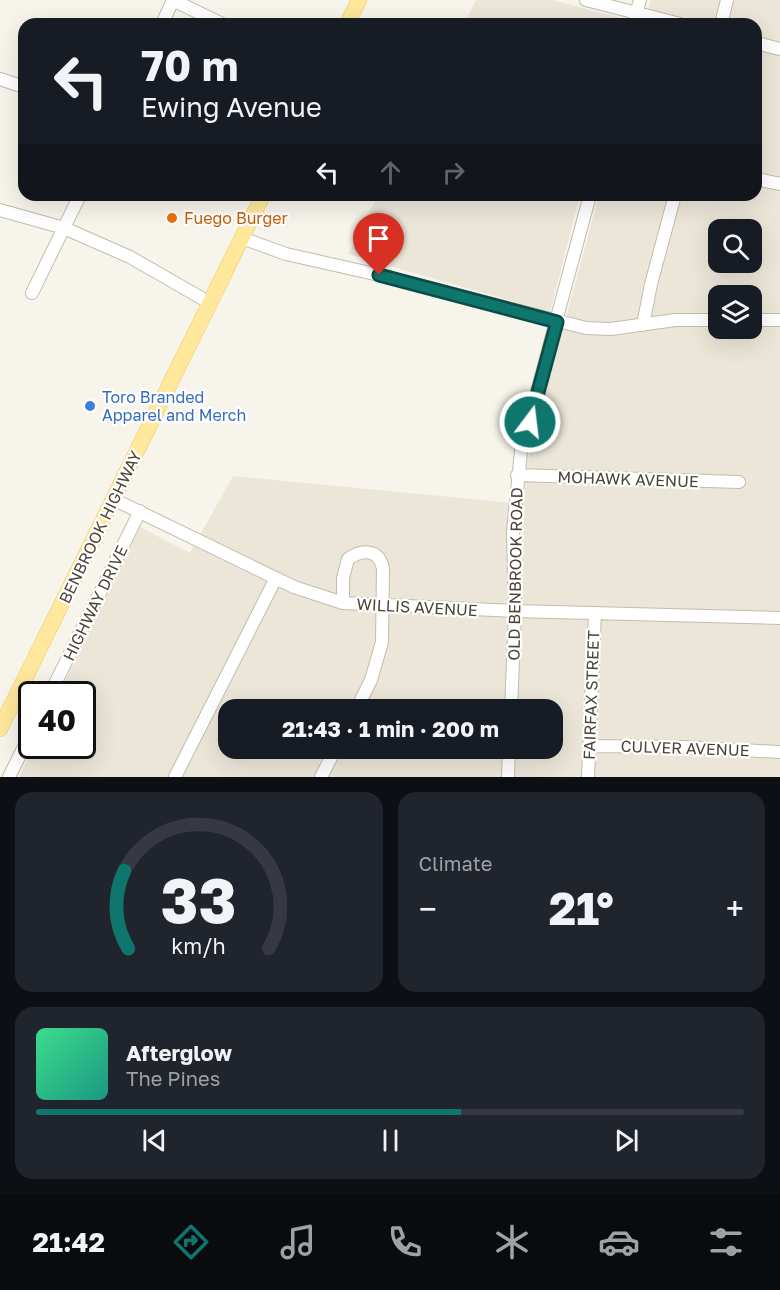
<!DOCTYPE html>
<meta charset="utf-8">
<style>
body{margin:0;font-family:"Golos Text",sans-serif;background:#20242c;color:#f1f3f6;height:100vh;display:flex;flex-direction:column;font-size:22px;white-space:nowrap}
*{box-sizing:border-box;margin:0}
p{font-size:20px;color:#9ea1a6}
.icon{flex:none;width:33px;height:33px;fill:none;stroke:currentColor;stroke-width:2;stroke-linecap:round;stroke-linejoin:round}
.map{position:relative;height:777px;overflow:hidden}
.drawer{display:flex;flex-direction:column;gap:15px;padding:15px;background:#0d0f14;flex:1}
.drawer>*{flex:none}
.banner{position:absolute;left:18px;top:18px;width:744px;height:183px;border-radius:18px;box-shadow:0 6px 24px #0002;background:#171b24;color:#f1f3f6;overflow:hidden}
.buttons{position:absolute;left:708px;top:219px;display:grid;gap:12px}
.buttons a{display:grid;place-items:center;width:54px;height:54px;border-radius:12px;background:#171b24;box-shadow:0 6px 24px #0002;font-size:30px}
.speed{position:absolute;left:18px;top:681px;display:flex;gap:12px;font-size:30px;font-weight:700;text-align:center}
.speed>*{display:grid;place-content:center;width:78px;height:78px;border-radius:50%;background:#171b24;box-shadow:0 6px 24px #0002;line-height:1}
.speed .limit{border:3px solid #111;border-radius:9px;background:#fff;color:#111}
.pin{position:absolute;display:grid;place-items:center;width:51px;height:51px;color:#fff;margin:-62px -26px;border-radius:50% 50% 50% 0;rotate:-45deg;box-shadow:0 0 6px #0007}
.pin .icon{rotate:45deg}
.me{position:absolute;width:66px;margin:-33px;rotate:15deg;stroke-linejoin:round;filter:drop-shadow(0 0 4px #0008)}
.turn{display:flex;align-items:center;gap:21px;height:126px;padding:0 24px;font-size:27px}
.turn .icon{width:78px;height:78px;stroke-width:2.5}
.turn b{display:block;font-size:42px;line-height:51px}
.lanes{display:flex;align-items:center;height:57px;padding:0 24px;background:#0003;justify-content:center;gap:30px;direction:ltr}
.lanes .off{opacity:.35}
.big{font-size:45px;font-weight:700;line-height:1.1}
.drawer .widget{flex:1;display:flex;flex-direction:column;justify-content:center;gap:9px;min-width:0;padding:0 21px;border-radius:18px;background:#20242c}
.drawer .dial{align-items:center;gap:0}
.dial svg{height:156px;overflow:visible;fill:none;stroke:#363941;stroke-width:7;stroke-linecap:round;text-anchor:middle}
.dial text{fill:#f1f3f6;stroke:none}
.song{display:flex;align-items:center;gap:18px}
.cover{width:72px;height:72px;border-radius:9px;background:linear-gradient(135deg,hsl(150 70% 55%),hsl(170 70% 35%))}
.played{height:6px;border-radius:3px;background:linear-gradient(90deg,#0f766e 60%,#363941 60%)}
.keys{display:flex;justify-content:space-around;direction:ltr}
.heat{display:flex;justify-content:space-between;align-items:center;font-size:33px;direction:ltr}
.drawer .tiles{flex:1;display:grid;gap:15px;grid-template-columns:1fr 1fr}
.widget:last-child{grid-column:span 2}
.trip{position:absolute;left:218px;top:699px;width:345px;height:60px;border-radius:18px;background:#171b24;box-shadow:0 6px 24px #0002;font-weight:700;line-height:60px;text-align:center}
.dock{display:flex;height:96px;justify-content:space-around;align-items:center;background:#090b0e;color:#9ea1a6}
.dock .icon{width:42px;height:42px}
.dock .current{color:#0f766e}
.dock b{font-size:27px;color:#f1f3f6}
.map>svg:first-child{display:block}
</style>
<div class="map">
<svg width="780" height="777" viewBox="0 0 780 777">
<rect width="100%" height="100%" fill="#f6f4eb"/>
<path fill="#ebe6d8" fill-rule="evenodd" d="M476,0H552L625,19L624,24H464Z
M651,0H780V777H19L34,746H82V694H59L138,526L190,553L233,476L524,504L527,463L599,195H756V24H645ZM718,230H752V262H718ZM718,296H752V328H718ZM228,710H552V748H228Z
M378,195H580L550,312L348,254Z"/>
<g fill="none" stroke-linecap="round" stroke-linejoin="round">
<g stroke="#c3bcac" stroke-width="14">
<path id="minor" d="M173,0L222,24
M586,0L680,24
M162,24L173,0
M633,24L640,0
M721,24L727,0
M756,43L780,49
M0,79L24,87
M756,179L780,184
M0,210L64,228L130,257L210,303
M242,238L286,254L379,275L586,328L611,329L675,320H718
M32,293L80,195
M752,320H780
M643,325L651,284L675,195
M517,475L739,482
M113,499L294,587L343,603L515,611L780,618
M343,603V578L348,559C363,548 380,550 383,569L382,642L371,680L356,710
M50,694L140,511
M511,710L515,611L513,532L521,451L590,195
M589,746L683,747L780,752
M9,777L32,731
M175,777L276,578
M321,777L336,748
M508,777L509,748
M588,777L595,613"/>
</g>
<g stroke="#efcb60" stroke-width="16">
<path id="major" d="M347,24L359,0
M0,729L263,195"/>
</g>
<use href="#minor" stroke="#fff" stroke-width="12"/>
<use href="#major" stroke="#ffe89b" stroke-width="15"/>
</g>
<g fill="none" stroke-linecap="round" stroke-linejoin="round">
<g stroke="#0a4d48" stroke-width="15">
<path id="route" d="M379,275L557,322L530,422"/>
</g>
<use href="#route" stroke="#0f766e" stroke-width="10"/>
</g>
<circle fill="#e8710a" stroke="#fff" stroke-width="2" cx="172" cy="218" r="6"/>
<circle fill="#3f7fe0" stroke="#fff" stroke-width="2" cx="90" cy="406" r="6"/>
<g text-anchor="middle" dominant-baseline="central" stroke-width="4.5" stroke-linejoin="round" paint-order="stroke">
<g font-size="16" fill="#c56008" stroke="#fff" text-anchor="start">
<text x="184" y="218">Fuego Burger</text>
</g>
<g font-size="16" fill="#366cbe" stroke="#fff" text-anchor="start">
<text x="102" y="397">Toro Branded<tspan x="102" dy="18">Apparel and Merch</tspan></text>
</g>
<g font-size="16" fill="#4c4537" stroke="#fff">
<text transform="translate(628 479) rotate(2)">MOHAWK AVENUE</text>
<text transform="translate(100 527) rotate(-64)">BENBROOK HIGHWAY</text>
<text transform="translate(515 574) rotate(-89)">OLD BENBROOK ROAD</text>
<text transform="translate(95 603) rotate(-64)">HIGHWAY DRIVE</text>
<text transform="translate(417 607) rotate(3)">WILLIS AVENUE</text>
<text transform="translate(591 695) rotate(-88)">FAIRFAX STREET</text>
<text transform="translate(685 748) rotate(2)">CULVER AVENUE</text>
</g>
</g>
</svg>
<div class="buttons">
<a><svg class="icon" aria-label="search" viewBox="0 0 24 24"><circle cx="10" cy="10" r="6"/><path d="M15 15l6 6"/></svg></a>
<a><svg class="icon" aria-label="layers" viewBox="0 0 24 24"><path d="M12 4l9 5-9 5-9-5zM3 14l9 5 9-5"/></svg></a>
</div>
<div class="speed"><div class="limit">40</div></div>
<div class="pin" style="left:379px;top:275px;background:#d93025"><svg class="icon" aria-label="arrive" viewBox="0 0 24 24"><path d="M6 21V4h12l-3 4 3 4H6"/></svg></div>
<svg class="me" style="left:530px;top:422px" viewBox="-20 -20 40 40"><circle r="17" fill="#0f766e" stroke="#fff" stroke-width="3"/><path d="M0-11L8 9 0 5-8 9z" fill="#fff"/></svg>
<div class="trip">21:43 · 1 min · 200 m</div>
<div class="banner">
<div class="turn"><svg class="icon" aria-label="left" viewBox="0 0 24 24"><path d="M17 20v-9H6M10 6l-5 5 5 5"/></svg><div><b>70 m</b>Ewing Avenue</div></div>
<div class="lanes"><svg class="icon" aria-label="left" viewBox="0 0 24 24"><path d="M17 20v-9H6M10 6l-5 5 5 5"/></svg><svg class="icon off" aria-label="ahead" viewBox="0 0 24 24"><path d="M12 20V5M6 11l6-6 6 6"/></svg><svg class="icon off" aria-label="right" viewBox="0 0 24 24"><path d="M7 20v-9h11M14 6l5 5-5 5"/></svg></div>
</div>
</div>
<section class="drawer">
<div class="tiles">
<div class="widget dial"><svg viewBox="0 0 100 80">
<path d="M14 69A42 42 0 1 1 86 69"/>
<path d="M14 69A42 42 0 0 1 12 29" stroke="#0f766e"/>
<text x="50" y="56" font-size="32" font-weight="700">33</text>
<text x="50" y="72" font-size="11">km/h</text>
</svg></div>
<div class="widget"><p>Climate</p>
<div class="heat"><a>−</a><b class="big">21°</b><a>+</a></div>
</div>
<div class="widget">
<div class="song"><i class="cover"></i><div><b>Afterglow</b><p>The Pines</p></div></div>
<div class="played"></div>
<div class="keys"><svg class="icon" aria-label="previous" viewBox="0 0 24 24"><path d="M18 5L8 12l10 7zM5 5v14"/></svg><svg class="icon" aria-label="pause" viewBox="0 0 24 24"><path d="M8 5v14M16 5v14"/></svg><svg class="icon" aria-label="next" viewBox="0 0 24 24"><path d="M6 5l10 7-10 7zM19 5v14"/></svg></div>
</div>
</div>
</section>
<nav class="dock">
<b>21:42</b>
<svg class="icon current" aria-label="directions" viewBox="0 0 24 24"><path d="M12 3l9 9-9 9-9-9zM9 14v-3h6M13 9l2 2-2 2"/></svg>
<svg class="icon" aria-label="music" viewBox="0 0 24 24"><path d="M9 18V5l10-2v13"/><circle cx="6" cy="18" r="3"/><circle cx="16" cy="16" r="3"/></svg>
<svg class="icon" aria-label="phone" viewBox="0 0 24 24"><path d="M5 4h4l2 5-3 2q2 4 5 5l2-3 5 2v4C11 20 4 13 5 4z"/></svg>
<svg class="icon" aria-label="climate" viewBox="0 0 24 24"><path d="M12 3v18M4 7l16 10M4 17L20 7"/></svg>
<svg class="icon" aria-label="car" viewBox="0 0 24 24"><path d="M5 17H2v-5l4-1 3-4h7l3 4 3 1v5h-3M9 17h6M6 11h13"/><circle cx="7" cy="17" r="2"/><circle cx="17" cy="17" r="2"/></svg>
<svg class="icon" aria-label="filters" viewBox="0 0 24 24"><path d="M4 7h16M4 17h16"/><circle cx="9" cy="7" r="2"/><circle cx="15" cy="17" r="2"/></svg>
</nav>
